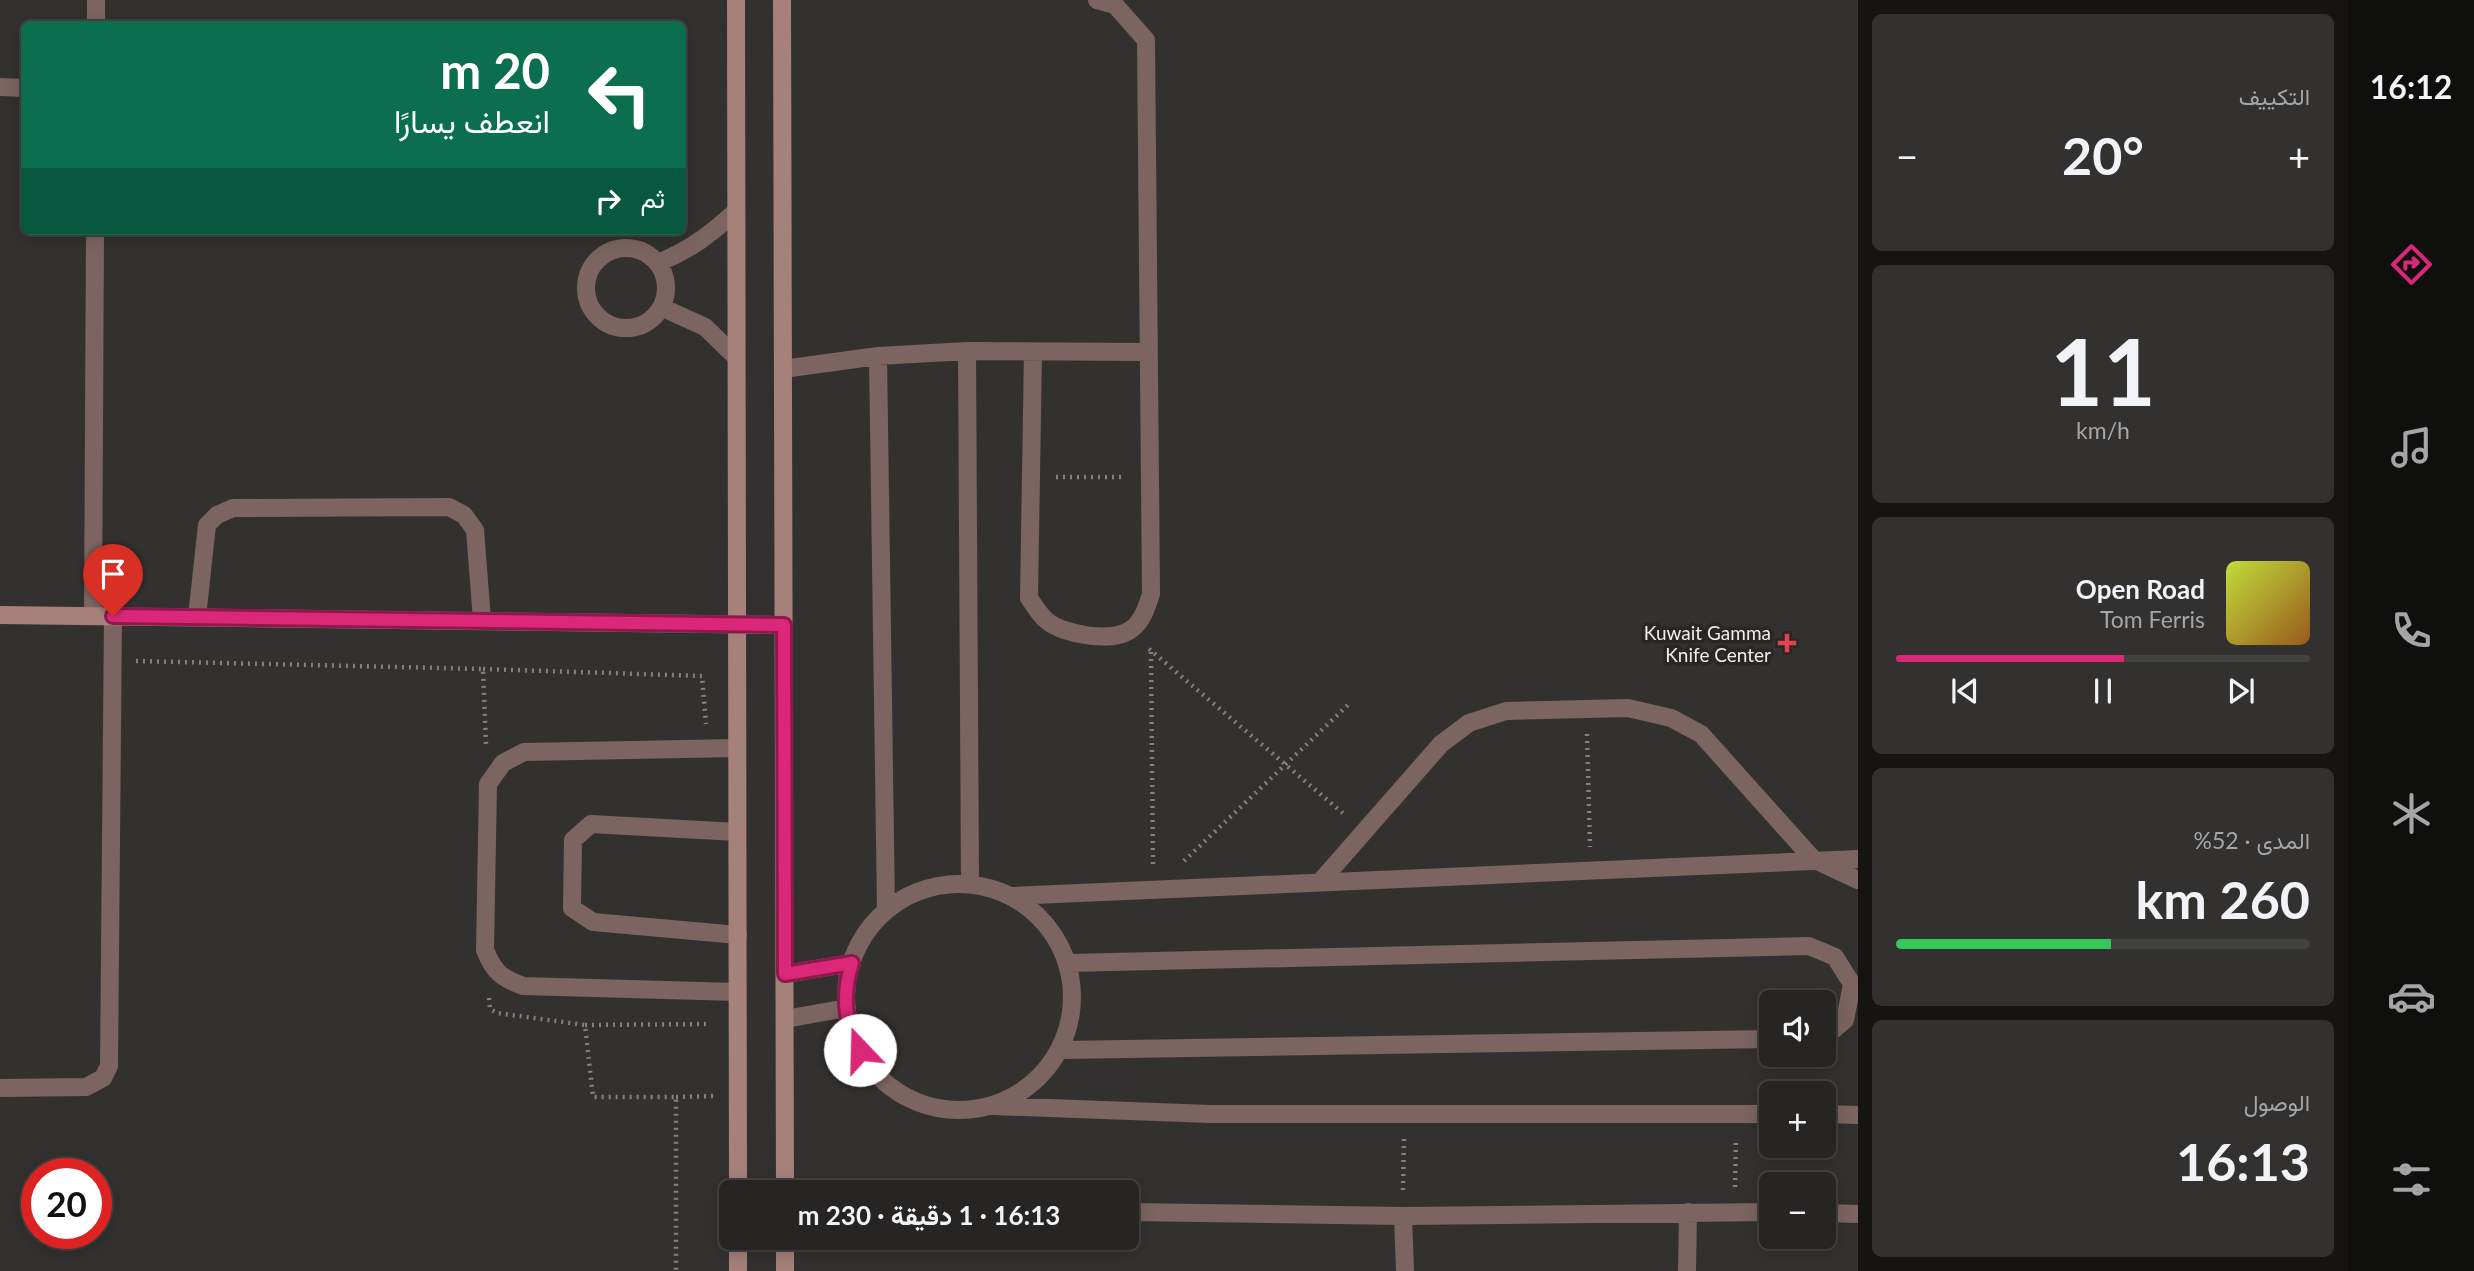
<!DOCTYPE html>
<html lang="ar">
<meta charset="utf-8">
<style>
body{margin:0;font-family:Lato,Vazirmatn,sans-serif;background:#323130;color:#f1f3f6;direction:rtl;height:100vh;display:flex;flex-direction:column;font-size:26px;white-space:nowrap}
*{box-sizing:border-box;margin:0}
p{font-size:23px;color:#a4a5a6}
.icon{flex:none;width:38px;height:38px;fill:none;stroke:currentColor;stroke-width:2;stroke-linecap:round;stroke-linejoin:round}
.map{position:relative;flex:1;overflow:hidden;direction:ltr}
.panel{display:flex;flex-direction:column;gap:14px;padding:14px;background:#151413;width:490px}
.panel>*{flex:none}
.hud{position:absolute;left:21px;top:21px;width:665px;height:214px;border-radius:10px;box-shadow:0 4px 18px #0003,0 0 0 2px #424241;direction:rtl;background:#0b6e4f;color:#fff;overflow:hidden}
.tools{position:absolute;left:1759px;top:990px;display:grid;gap:14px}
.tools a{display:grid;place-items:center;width:77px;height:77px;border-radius:10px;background:#262523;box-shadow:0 4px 18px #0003,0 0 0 2px #424241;font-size:35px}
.speed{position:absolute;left:21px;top:1158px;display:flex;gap:14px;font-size:35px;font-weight:700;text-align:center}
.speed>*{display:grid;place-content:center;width:91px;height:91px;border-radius:50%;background:#262523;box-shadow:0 4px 18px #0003,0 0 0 2px #424241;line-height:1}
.speed .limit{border:10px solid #d22;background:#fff;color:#111}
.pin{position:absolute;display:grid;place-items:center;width:60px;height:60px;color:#fff;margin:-72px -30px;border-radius:50% 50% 50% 0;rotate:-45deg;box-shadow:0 0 7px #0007}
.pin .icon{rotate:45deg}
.me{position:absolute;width:77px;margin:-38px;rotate:339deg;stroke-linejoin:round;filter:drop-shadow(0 0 5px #0008)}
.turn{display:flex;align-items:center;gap:24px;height:147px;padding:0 21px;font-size:32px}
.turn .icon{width:91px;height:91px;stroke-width:2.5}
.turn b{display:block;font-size:49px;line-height:60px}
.then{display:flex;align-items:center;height:66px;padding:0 21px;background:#0003;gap:14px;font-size:26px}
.big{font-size:52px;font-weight:700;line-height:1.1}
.panel .widget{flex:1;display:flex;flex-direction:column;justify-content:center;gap:10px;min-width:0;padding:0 24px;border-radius:10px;background:#323130}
.panel .dial{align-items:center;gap:0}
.dial b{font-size:91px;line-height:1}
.song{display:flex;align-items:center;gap:21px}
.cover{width:84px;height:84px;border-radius:10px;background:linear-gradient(135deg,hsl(70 70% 55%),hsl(30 70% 35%))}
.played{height:7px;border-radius:4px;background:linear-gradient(90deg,#db2777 55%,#424241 55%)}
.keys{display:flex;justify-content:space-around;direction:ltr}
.heat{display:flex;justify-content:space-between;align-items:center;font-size:38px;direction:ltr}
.charge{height:10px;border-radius:5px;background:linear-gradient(90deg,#34c759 52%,#424241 0)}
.trip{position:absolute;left:719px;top:1180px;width:420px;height:70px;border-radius:10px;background:#262523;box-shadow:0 4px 18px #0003,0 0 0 2px #424241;font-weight:700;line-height:70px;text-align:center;direction:rtl}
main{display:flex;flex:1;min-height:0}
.tabs{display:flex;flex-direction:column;width:126px;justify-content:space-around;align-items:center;background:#0f0f0e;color:#a4a5a6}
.tabs .icon{width:49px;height:49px}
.tabs .current{color:#db2777}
.tabs b{font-size:32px;color:#f1f3f6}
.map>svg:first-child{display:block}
</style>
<main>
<nav class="tabs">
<b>16:12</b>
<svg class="icon current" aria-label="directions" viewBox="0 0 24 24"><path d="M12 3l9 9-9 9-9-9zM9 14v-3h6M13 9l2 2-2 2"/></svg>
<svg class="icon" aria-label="music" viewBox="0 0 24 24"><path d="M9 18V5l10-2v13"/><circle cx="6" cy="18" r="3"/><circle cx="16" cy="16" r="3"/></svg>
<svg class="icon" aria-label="phone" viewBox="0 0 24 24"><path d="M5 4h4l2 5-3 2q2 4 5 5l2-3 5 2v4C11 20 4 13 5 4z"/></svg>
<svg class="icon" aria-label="climate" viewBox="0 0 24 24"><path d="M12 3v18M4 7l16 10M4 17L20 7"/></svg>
<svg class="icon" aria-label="car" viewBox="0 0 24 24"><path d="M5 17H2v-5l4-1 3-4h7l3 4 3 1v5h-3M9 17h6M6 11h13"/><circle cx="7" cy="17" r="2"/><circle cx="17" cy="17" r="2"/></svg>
<svg class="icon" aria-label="filters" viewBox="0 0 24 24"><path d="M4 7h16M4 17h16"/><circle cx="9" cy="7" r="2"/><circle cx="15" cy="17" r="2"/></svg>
</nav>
<section class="panel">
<div class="widget"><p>التكييف</p>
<div class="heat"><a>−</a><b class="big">20°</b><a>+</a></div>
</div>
<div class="widget dial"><b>11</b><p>km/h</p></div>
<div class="widget">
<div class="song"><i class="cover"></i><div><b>Open Road</b><p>Tom Ferris</p></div></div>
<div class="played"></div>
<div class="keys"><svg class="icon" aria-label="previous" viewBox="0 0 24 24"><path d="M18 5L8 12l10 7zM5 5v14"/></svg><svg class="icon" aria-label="pause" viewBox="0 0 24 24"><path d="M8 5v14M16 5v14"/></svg><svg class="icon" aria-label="next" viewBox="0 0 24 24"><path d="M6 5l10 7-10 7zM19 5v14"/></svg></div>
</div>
<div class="widget"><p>المدى · 52%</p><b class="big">260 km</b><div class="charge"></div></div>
<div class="widget"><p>الوصول</p><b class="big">16:13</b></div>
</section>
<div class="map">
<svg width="1858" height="1271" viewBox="0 0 1858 1271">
<rect width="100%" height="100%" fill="#33312f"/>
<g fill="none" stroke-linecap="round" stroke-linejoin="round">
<path stroke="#83817f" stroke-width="4.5" stroke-dasharray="2 5" stroke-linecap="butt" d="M1056,477H1124
M1149,649L1345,815
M1151,652L1153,864
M136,661L483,669L486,744
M483,669L702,676L706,724
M1587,734L1590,847
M1184,861L1348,705
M489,998L490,1009L497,1013L585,1025L593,1097H676V1271
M585,1025L711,1024
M676,1097L714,1096
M1735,1187L1736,1140
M1403,1190L1404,1139"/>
<path stroke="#7c6560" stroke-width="18" d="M0,87L24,88
M586 288a40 40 0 1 1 80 0a40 40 0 1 1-80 0Z
M658,263C690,250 711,234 736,211
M661,307L705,327L736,357
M967,351L970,883
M1033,352L1029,598C1034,605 1039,614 1046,620C1062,635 1115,644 1133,628C1143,620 1147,606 1151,594L1146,40L1115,5L1097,0
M878,356L886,909
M783,369L878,356L967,351L1148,352
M197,617L207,525L217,515L233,508L449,507L464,515L475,530L482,620
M737,748L524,752L503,763L488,784L485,950C494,972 501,978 523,986L737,992
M737,832L591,824L573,840L572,908L593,922L738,935
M1320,882L1441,744L1469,723L1506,711L1628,708L1671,718L1701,734L1813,859L1858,880
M846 997a113 113 0 1 1 226 0a113 113 0 1 1-226 0Z
M1012,896L1858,859
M1069,963L1809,946L1835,957L1852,984L1845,1020L1824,1038
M785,974L852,963
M785,1019L847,1008
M1061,1050L1771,1039
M0,1088L86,1087L103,1078L109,1066L113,616
M993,1106L1210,1114H1771
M1824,1114L1858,1115
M1127,1212L1403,1216L1771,1212
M1824,1213L1858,1214
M1403,1216L1405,1271
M1687,1271L1688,1212"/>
<path stroke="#7c6560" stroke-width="18" d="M96,24V0
M93,615L95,231"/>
<path stroke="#a5817a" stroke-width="18" d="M736,0L738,1192
M782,0L785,1192
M0,615L784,625
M738,1237V1271
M785,1237V1271"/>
</g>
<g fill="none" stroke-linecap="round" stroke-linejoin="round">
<g stroke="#8e194d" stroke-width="18">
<path id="route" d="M113,616L784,625L785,974L852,963C842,995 844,1020 860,1050"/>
</g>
<use href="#route" stroke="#db2777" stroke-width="12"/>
</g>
<path fill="#e0444e" stroke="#292725" stroke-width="2.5" d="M1783.5 632.5h7v7h7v7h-7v7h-7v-7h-7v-7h7z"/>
<g text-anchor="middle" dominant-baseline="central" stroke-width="7" stroke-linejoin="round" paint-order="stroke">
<g font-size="19" fill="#efedeb" stroke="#292725" text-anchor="end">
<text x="1771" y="632">Kuwait Gamma<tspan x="1771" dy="22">Knife Center</tspan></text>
</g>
</g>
</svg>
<div class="tools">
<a><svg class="icon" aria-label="sound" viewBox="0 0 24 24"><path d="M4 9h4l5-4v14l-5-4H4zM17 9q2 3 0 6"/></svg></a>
<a>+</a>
<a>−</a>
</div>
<div class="speed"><div class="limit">20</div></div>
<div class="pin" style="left:113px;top:616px;background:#d93025"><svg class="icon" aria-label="arrive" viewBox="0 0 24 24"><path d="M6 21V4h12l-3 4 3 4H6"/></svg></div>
<svg class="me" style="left:860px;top:1050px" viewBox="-20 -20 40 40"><circle r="19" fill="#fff"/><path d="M0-13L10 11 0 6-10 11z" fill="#db2777"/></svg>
<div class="trip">16:13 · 1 دقيقة · 230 m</div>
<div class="hud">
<div class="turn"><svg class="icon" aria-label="left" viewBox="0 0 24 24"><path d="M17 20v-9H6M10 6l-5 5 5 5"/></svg><div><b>20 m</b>انعطف يسارًا</div></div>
<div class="then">ثم<svg class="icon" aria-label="right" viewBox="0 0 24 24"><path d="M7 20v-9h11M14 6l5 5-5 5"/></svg></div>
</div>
</div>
</main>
